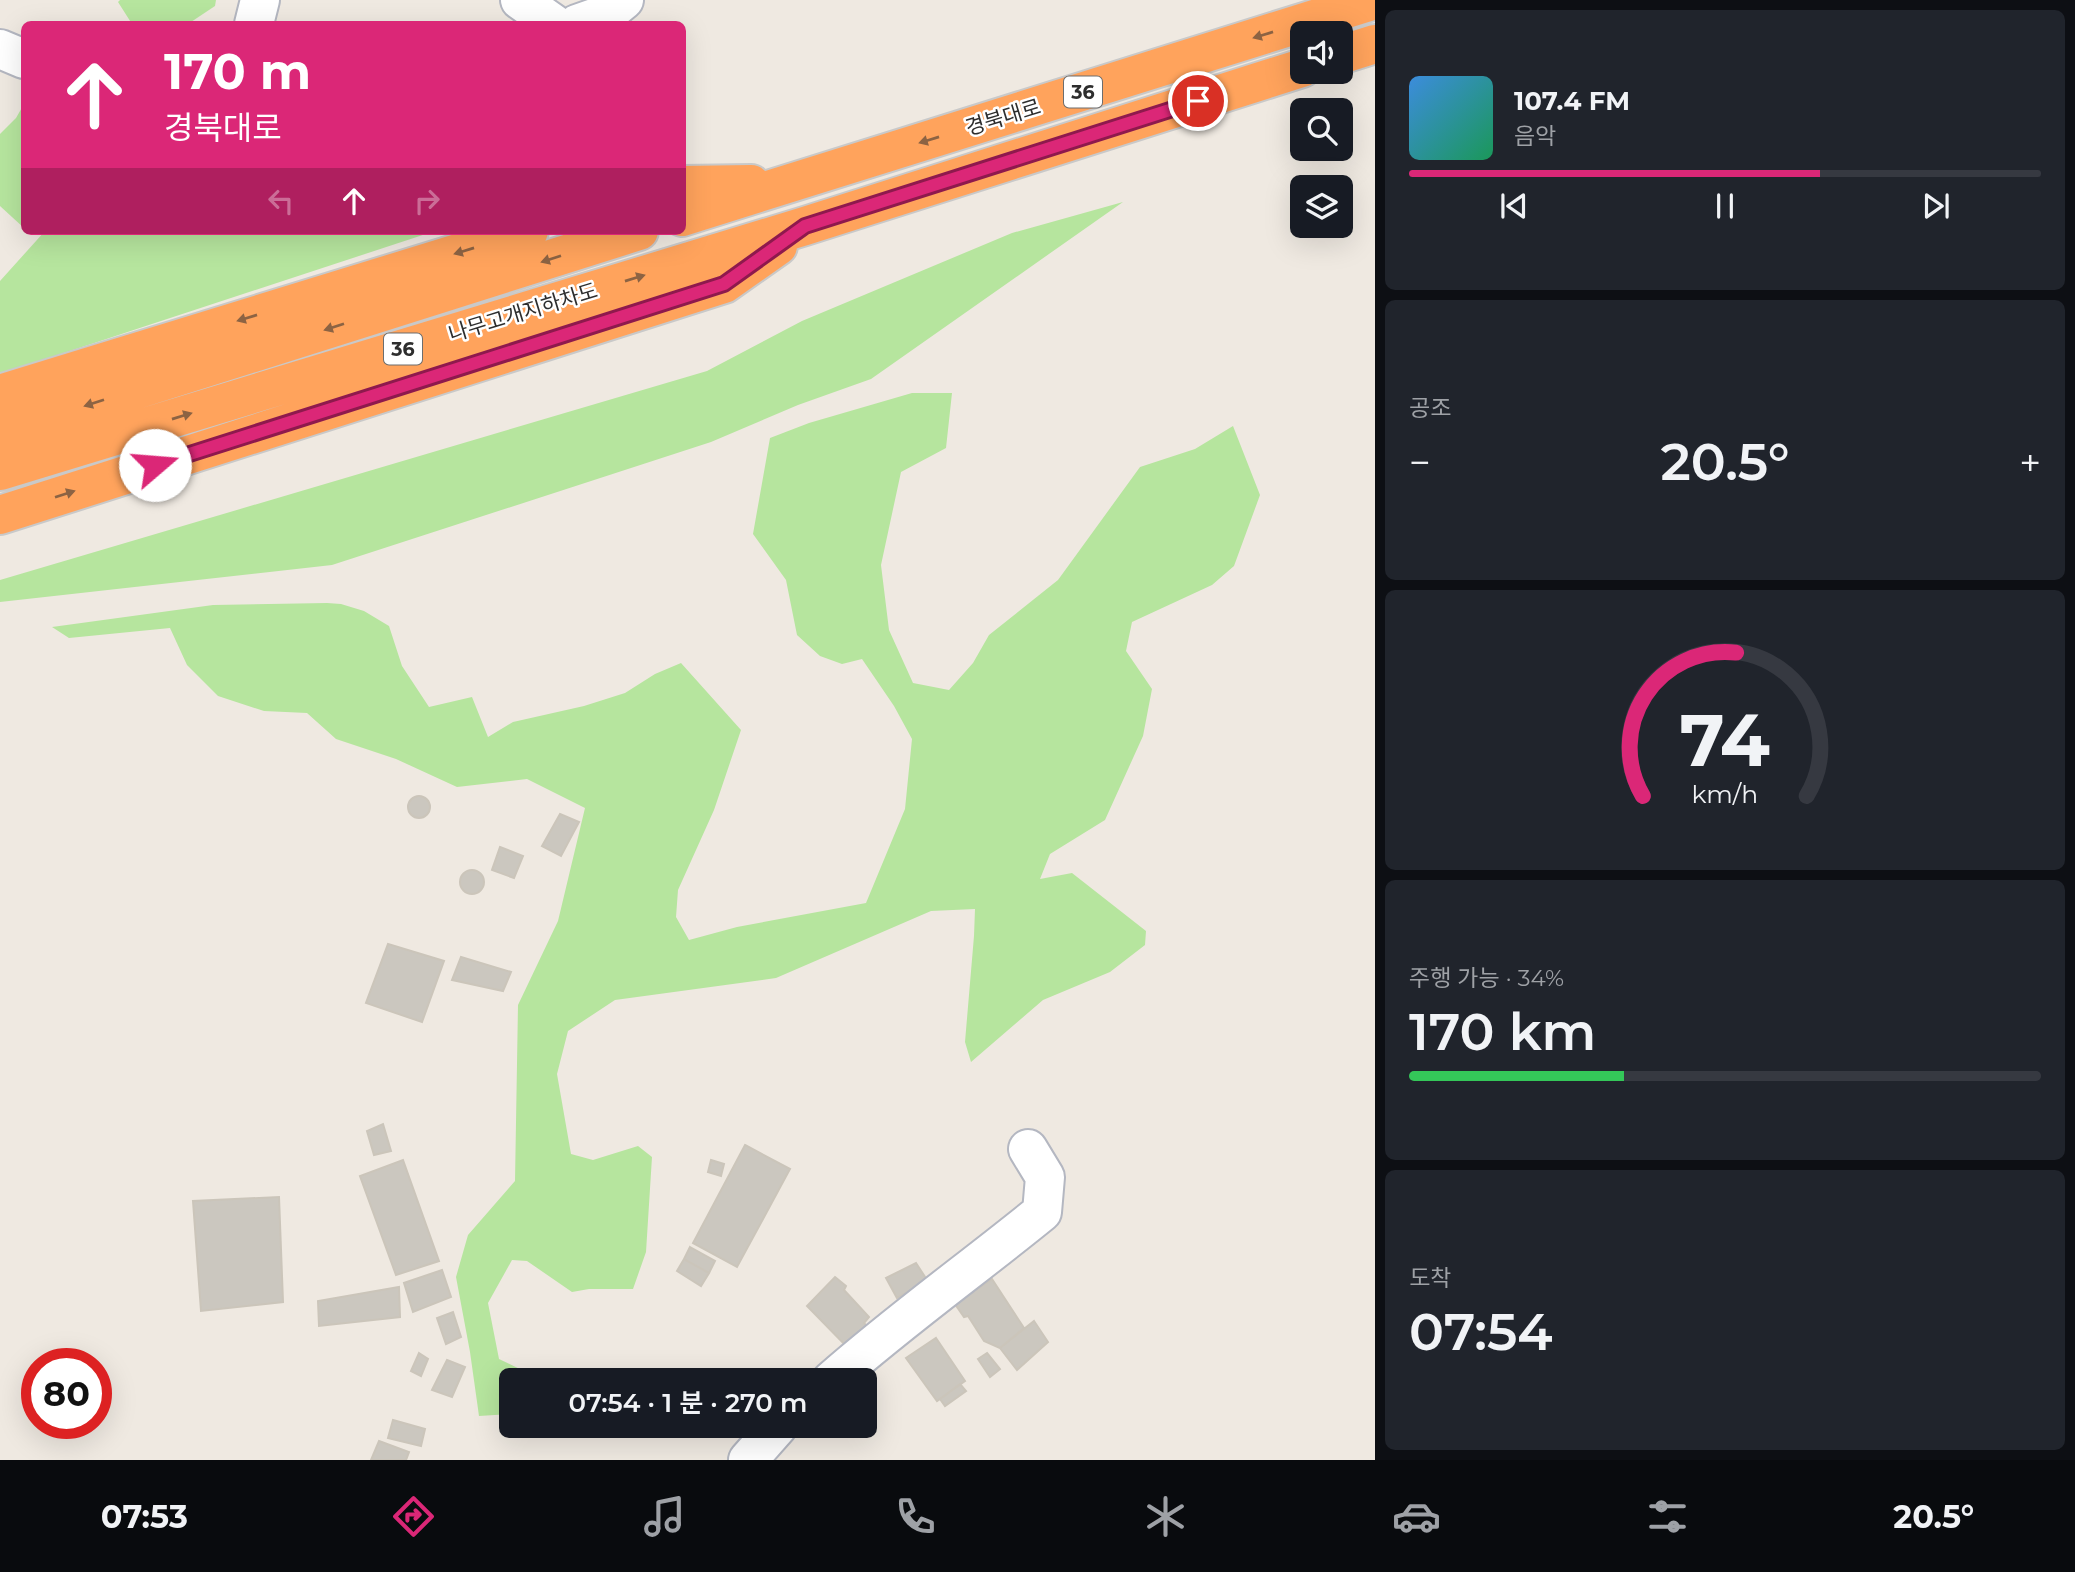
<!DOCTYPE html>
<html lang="ko">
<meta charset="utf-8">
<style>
body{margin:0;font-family:Montserrat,"Noto Sans KR",sans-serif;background:#20242c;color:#f1f3f6;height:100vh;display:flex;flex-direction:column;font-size:26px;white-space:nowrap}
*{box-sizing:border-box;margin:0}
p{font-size:23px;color:#9ea1a6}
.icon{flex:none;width:38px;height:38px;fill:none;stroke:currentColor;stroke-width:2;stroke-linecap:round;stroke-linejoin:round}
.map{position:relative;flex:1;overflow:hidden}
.drawer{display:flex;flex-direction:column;gap:10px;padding:10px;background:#0d0f14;width:700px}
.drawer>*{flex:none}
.top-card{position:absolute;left:21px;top:21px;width:665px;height:214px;border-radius:10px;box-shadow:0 7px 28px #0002;background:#db2777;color:#fff;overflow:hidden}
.buttons{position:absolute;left:1290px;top:21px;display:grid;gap:14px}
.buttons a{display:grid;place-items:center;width:63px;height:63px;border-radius:10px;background:#171b24;box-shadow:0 7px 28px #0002;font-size:35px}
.speed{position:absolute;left:21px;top:1348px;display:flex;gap:14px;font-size:35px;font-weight:700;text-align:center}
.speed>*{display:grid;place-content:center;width:91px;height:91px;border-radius:50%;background:#171b24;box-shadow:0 7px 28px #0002;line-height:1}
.speed .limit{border:10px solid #d22;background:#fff;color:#111}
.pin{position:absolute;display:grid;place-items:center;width:60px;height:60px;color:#fff;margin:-30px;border:4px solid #fff;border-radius:50%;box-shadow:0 2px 7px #0007}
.me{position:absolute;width:77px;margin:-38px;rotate:72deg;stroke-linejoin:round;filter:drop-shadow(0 0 5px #0008)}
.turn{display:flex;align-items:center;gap:24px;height:147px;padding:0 28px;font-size:32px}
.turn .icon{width:91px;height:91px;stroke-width:2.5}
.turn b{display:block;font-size:49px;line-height:60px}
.lanes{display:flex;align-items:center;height:66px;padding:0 28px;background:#0003;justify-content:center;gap:35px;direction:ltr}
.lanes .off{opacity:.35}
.big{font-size:52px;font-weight:600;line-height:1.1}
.drawer .tile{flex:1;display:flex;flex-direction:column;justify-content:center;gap:10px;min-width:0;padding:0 24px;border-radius:10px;background:#20242c}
.drawer .dial{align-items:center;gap:0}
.dial svg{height:182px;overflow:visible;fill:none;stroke:#363941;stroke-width:7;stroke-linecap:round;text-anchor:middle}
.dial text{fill:#f1f3f6;stroke:none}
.song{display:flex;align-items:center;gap:21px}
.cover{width:84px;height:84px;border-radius:10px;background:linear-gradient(135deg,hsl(210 70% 55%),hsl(150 70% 35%))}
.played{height:7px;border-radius:4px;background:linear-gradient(90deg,#db2777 65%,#363941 65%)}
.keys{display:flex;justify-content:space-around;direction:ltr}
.heat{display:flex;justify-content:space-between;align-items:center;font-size:38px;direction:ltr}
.charge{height:10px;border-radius:5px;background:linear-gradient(90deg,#34c759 34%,#363941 0)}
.trip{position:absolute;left:499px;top:1368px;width:378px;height:70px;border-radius:10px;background:#171b24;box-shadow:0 7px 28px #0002;font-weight:600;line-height:70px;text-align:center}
.tab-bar{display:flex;height:112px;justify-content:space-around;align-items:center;background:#090b0e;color:#9ea1a6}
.tab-bar .icon{width:49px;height:49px}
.tab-bar .on{color:#db2777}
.tab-bar b{font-size:32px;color:#f1f3f6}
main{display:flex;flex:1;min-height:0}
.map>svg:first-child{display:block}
</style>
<main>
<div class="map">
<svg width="1375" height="1460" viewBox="0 0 1375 1460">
<rect width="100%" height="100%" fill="#efe9e1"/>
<path fill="#b6e59e" d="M120,0H216L215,6L188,24H132L118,2Z
M24,104V228L0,206V134L16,118Z
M1123,202L871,379L798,405L711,442L332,565L0,602V580L707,371L802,321L1012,233Z
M45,231H435L0,374V281Z
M912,393H952L946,448L901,472L881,565L889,630L913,683L949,690L973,663L989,635L1058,580L1140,467L1195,449L1233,426L1260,495L1234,566L1212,585L1132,622L1126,651L1152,689L1143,736L1105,820L1050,854L1040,879L1072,873L1146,931L1145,945L1110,972L1043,1000L971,1062L965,1042L974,936L975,909L931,911L776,978L615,1000L568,1031L557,1074L571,1154L593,1160L638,1146L652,1157L646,1252L633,1289H589L572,1292L527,1261L512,1260L488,1303L499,1359L526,1372L553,1381H511V1414L479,1416L470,1352L456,1277L468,1235L515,1181L518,1005L558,921L585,808L527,779L457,787L396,759L336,739L307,713L264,711L218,696L187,665L170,628L69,638L52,627L213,605L327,603L341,604L364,611L389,626L402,666L429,707L472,697L488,737L513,722L584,706L625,693L655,674L681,663L741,730L714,810L678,890L676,917L689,940L737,927L866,903L905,809L912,739L894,706L862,659L842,664L820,656L797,635L786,580L753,534L770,438L809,423Z"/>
<path fill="#cbc7bf" stroke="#cbc5ba" stroke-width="2" d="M408 807a11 11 0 1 1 22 0a11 11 0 1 1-22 0Z
M560,814L579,822L561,856L542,846Z
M500,847L523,856L514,878L492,870Z
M460 882a12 12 0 1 1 24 0a12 12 0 1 1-24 0Z
M388,944L444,961L422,1022L366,1003Z
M461,957L511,972L503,991L452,980Z
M383,1124L391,1151L374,1155L367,1131Z
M745,1145L790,1169L737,1267L693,1243Z
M403,1160L439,1261L396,1275L360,1176Z
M711,1160L724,1164L721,1176L708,1172Z
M279,1197L283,1302L201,1311L193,1201Z
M690,1247L715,1261L709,1273L684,1259Z
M684,1259L709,1273L701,1286L677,1271Z
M916,1263L927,1280L897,1298L886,1278Z
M442,1270L451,1297L413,1312L404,1283Z
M835,1277L846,1286L844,1290L869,1317L864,1323L871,1331L848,1348L807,1306Z
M992,1279L1024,1328L1000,1348L984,1341L968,1316L964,1317L955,1304Z
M399,1287L400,1317L319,1326L318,1301Z
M453,1312L461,1337L446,1344L437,1318Z
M1034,1321L1048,1342L1017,1370L1000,1348Z
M936,1338L965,1381L937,1401L906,1358Z
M419,1353L428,1359L421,1376L411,1371Z
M987,1353L1000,1369L990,1377L978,1359Z
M447,1360L465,1367L452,1397L432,1390Z
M960,1384L966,1391L945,1406L940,1399Z
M393,1420L425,1429L421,1446L388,1438Z
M379,1441L409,1452L406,1460H371Z"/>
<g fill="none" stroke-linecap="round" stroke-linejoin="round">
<g stroke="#b4b7c1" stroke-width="42">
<path id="minor" d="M520,0L554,24
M254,24L260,0
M577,24L608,13L624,0
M0,49L24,59
M831,1381C899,1321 972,1269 1042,1212L1045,1177L1028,1149
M748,1460L778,1426"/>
</g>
<g stroke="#c9c9c9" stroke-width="42">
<path id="highway" d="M1340,55L1375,44
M682,185L751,184
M682,217L1375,0
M0,394L529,231
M0,433L639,231
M0,471L805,226L1302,68
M0,515L724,284L778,246"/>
</g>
<use href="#minor" stroke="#fff" stroke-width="38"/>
<use href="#highway" stroke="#ffa35c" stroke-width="38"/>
</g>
<defs><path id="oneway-solid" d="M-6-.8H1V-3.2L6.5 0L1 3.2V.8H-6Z" transform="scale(1.75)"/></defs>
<g fill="#8c6343">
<use href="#oneway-solid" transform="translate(1263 35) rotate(163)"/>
<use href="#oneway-solid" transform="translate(929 140) rotate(163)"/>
<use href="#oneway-solid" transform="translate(464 251) rotate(163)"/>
<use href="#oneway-solid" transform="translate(551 259) rotate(162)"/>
<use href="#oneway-solid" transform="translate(635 278) rotate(-17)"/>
<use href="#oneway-solid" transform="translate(247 318) rotate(163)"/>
<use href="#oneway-solid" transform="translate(334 327) rotate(162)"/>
<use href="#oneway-solid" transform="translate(94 403) rotate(162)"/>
<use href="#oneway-solid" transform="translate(182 416) rotate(-17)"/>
<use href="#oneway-solid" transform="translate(65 494) rotate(-18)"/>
</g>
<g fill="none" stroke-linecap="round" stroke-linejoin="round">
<g stroke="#8e194d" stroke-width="18">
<path id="route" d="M155,465L724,284L805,226L1198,101"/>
</g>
<use href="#route" stroke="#db2777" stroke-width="12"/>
</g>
<g text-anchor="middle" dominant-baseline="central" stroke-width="5" stroke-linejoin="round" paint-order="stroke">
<g fill="#fff" stroke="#6d6d6d" stroke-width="2">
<rect x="1064" y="76.5" width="38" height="31" rx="5"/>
<rect x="384" y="333.5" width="38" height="31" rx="5"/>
</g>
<g font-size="19" font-weight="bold" fill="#2e2e2e">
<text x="1083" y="92">36</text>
<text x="403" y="349">36</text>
</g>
<g font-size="21" fill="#2e2e2e" stroke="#fff">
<text transform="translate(1003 117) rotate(-17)">경북대로</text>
<text transform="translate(523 312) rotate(-17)">나무고개지하차도</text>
</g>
</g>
</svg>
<div class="buttons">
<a><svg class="icon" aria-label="sound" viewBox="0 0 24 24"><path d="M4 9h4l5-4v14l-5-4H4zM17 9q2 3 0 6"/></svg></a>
<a><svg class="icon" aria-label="search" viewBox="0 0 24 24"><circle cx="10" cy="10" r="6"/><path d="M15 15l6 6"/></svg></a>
<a><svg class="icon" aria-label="layers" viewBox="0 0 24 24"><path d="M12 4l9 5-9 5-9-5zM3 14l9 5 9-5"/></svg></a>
</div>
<div class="speed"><div class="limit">80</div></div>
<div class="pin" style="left:1198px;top:101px;background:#d93025"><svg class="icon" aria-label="arrive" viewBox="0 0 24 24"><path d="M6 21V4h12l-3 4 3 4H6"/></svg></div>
<svg class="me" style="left:155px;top:465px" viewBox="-20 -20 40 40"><circle r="19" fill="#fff"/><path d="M0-13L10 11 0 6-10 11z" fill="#db2777"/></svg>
<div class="trip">07:54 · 1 분 · 270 m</div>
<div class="top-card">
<div class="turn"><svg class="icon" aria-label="ahead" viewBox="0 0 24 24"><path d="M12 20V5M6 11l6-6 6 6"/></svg><div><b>170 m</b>경북대로</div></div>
<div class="lanes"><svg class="icon off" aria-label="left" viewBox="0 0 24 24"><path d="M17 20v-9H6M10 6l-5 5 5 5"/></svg><svg class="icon" aria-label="ahead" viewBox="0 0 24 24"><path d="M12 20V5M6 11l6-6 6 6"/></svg><svg class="icon off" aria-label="right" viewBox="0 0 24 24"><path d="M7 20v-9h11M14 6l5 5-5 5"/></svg></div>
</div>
</div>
<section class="drawer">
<div class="tile">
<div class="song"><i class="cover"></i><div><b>107.4 FM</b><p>음악</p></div></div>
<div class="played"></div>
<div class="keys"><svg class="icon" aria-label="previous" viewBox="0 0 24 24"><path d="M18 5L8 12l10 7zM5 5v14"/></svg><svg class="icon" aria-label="pause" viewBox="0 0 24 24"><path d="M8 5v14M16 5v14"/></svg><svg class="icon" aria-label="next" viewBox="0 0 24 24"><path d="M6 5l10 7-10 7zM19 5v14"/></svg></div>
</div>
<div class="tile"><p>공조</p>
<div class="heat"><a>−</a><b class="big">20.5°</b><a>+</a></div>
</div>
<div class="tile dial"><svg viewBox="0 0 100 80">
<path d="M14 69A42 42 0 1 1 86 69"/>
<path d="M14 69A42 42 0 0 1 55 6" stroke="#db2777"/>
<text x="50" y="56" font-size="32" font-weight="700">74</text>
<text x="50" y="72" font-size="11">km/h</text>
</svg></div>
<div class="tile"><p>주행 가능 · 34%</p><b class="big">170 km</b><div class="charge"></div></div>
<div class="tile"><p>도착</p><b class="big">07:54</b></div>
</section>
</main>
<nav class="tab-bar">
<b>07:53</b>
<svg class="icon on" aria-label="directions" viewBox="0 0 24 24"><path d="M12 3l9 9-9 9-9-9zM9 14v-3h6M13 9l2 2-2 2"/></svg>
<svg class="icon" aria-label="music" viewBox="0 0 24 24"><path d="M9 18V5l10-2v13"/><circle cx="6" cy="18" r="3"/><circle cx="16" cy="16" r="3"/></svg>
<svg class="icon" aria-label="phone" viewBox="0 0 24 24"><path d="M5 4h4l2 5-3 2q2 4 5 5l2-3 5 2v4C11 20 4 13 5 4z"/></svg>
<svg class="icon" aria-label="climate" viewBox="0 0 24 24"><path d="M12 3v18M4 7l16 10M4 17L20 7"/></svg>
<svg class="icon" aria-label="car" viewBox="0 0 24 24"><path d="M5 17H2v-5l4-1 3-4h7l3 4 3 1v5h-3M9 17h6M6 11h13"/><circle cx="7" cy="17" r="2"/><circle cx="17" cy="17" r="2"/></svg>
<svg class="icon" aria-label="filters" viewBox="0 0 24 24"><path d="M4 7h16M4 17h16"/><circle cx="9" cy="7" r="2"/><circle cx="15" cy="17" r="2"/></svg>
<b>20.5°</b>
</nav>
